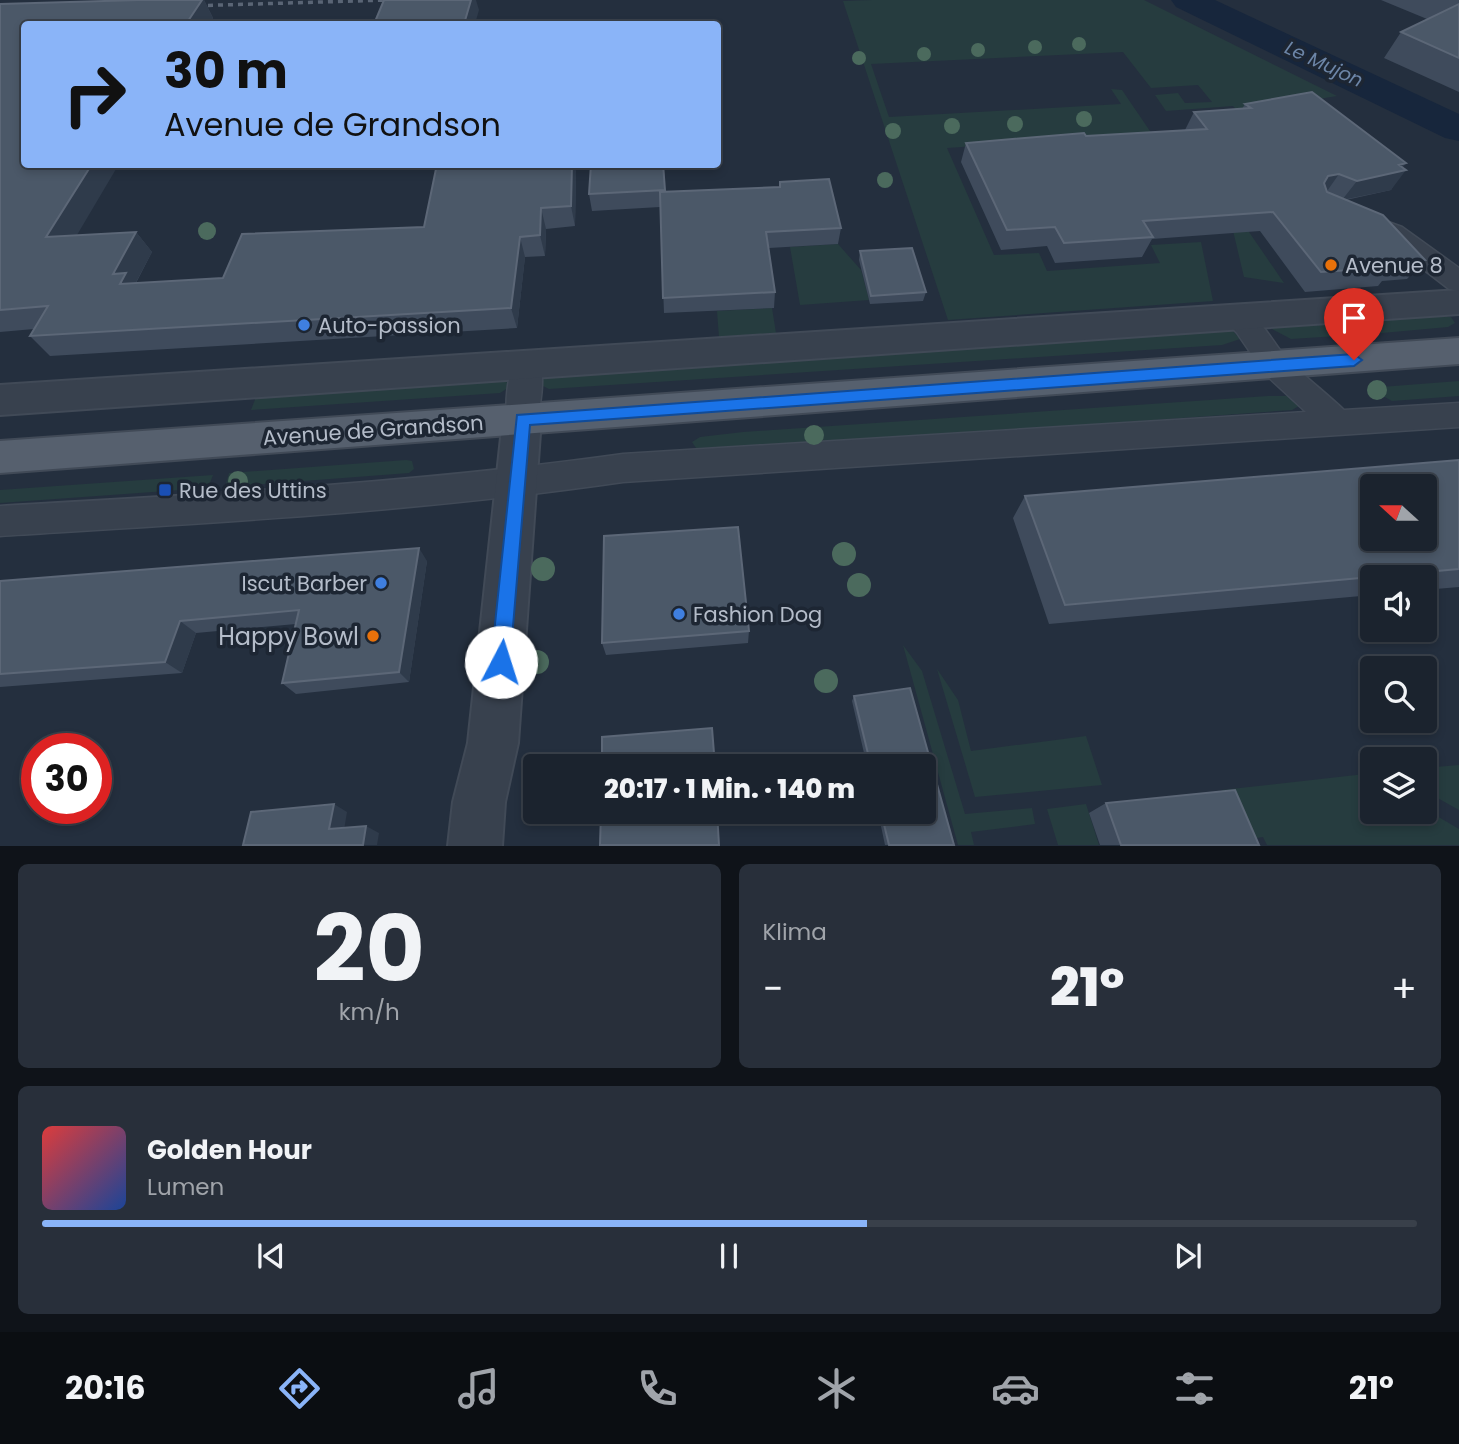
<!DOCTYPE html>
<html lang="de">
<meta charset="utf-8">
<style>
body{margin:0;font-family:Poppins,sans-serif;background:#282f3a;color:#f1f3f6;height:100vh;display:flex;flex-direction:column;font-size:26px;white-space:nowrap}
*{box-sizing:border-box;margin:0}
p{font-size:23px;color:#a0a4aa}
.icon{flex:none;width:38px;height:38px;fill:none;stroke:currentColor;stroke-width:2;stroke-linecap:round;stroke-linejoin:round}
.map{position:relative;height:846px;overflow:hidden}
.details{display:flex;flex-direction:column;gap:18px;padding:18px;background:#0f1319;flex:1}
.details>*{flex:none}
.top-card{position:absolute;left:21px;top:21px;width:700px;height:147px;border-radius:7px;box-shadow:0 4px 10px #0003,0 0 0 2px #39404a;background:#8ab4f8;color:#111;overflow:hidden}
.needle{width:46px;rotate:291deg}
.tools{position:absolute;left:1360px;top:474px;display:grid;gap:14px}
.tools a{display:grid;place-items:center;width:77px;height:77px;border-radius:7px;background:#1b232e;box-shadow:0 4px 10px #0003,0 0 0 2px #39404a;font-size:35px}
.speed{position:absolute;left:21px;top:733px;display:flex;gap:14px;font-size:35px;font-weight:700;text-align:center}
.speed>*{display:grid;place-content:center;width:91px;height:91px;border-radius:50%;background:#1b232e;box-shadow:0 4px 10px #0003,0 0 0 2px #39404a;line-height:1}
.speed .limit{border:10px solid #d22;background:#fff;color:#111}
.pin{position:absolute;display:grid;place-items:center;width:60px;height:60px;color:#fff;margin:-72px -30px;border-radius:50% 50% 50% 0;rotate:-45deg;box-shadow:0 0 7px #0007}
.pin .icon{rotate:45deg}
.me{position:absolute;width:77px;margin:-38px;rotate:5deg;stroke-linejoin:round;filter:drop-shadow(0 0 5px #0008)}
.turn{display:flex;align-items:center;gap:24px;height:147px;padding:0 28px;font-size:32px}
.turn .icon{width:91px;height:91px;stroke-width:2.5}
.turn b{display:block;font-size:49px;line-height:60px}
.big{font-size:52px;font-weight:800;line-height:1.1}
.details .card{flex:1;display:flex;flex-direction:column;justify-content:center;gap:10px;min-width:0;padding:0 24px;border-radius:10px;background:#282f3a}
.details .dial{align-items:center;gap:0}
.dial b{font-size:91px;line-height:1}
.song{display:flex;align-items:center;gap:21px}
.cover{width:84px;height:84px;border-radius:10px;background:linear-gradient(135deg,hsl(0 70% 55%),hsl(220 70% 35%))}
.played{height:7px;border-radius:4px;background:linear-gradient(90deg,#8ab4f8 60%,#39404a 60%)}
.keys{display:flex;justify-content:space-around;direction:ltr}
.heat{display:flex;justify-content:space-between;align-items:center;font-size:38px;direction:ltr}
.details .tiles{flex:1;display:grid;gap:18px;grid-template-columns:1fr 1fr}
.card:last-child{grid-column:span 2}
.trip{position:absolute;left:523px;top:754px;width:413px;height:70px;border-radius:7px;background:#1b232e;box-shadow:0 4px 10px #0003,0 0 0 2px #39404a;font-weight:800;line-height:70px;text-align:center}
.menu{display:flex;height:112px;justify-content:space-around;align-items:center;background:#0b0e12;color:#a0a4aa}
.menu .icon{width:49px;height:49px}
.menu .selected{color:#8ab4f8}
.menu b{font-size:32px;color:#f1f3f6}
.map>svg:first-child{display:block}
</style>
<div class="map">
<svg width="1459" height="846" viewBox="0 0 1459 846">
<rect width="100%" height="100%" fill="#242f3e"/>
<path fill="#263c3f" d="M872,0H1144L1337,96L1239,112L1233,106L1166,111L1155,95L1178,93L1185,103L1212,102L1198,85L1151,88L1123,52L871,64L889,117L1121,104L1111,89L1122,90L1152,134L947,148L994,255L1039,253L1047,271L1160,263L1151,245L1201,242L1213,301L948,320L843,1Z
M1225,197L1284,283L1244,277Z
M838,244L861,270L869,300L800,305L790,247Z
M772,308L776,333L719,337L717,311Z
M1437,316L1451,317L1455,323L1448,327L1371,334L1359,327L1360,322Z
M1342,324L1338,336L1291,339L1270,328Z
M1233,331L1240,339L1222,345L549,389L541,385L542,380L549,377Z
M503,380L508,383V388L500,393L251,410L256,397Z
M1459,381V396L1392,401L1368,388Z
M1268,396H1288L1299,400V406L1292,410L797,446L696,448L692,442L700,437L743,432Z
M406,460L412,461L414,469L409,473L225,487L229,473Z
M213,475L208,488L0,503V490Z
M903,645L922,671L965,814L1032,808L1035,824L971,832L974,845H958Z
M937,669L958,700L971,751L1086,736L1102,785L975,797Z
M1459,765V810L1425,791L1424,768Z
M1365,774L1372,778V812H1424L1425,809L1459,829V845H1267L1263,837L1244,840L1222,790Z
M1086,804L1099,845H1058L1047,809Z"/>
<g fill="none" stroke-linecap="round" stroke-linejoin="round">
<path fill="#17263c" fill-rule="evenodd" d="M1171,0H1215L1459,114V141L1445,138L1176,7Z"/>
<g stroke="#414a57" stroke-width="3">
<path id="lane" d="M1380,219L1402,227L1459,268V291L1449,289L1384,239L1371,233L1367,227L1371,221Z
M1235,306C1261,314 1270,340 1287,359C1305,377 1326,393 1344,410L1459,403V427L623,482C416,512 208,523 0,536V506C208,494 416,483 623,454L1306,412L1265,374L1237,333L1221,316L1225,309Z
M527,354L538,357C546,373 541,412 533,428L522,431L511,428C502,412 508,373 516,357Z"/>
</g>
<g stroke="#414a57" stroke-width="4">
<path id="street" d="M1459,290V314L0,415V385Z
M522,404L536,408L541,419L518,743L505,802L502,846H448L453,802L468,743L503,419L508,408Z"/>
</g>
<g stroke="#414a57" stroke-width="4">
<path id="primary" d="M1459,338V364L0,473V441Z"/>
</g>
<use href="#lane" fill="#38414e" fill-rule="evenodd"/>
<use href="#street" fill="#38414e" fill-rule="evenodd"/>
<use href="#primary" fill="#56606e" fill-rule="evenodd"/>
<path stroke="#5a6575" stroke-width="3.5" stroke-dasharray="5 5" stroke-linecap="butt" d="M188,6L388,0"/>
</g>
<g fill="#4b6a5d">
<circle cx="1079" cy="44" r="7"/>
<circle cx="1035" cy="47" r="7"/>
<circle cx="978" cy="50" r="7"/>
<circle cx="924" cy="54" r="7"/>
<circle cx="859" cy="58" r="7"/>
<circle cx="1084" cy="119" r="8"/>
<circle cx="1015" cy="124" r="8"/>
<circle cx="952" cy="126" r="8"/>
<circle cx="893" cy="131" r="8"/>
<circle cx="885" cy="180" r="8"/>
<circle cx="207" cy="231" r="9"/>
<circle cx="1377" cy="390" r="10"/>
<circle cx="814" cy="435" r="10"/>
<circle cx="238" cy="481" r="10"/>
<circle cx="844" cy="554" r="12"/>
<circle cx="543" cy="569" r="12"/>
<circle cx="859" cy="585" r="12"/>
<circle cx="537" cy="662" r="12"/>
<circle cx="826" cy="681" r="12"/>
</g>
<path fill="#3f4b5c" d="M139,0H204L213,18L209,24H24L77,235L136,232L152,252L136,283L223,278L424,227L437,164H574L576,173L575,226L546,229L545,256L525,257L517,328L50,356L30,336L34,329L0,332V4Z
M1381,0H1459V92L1384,58L1401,32L1427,19Z
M1245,104L1403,168L1391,190L1346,200L1425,260L1407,279L1382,281L1378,286L1305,292L1260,231L1152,239L1142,257L1055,263L1047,246L1001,250L961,162L966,143L1185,130L1194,112L1242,109Z
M664,164L665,192L779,187L780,182L841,228L838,244L769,248L775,292L774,308L664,313L660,207L592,211L589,194Z
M860,251L926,292L923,301L870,304L859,260Z
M1459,460V587L1424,590V578H1372V595L1049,624L1013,518L1025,496Z
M427,561L409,682L296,694L282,683L296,624L196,633L182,673L0,687V581Z
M749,631L748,643L606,655L602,643Z
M910,688L954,845H885L878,812H924V766H867L852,701L854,696Z
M1106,803L1259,845H1100L1089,813Z"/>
<path fill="#2f3b4b" d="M202,0H204L213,18L209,24H186Z
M471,0H476L479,10L475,24H464Z
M1406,163L1400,172L1406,170L1391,190L1342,200L1357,181Z
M92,164H119L64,257L46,237Z
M572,164H574L576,173L575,226L571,206Z
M1339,174L1325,194L1314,195L1328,176Z
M541,208L546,229L545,256L540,235Z
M136,232L152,252L135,284H120L113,274Z
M520,237L525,257L517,328L511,308Z
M419,548L427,561L409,682L399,672Z
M180,621L196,633L182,673L165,662Z
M334,804L347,812L343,836L329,829Z
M366,826L379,833L377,845H363Z"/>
<path fill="#4b5868" stroke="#5c6777" stroke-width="2" fill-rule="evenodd" d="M139,0H202L186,24H24V164H92L46,237L136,232L113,274L126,273L120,284L223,278L242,234L424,227L437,164H572L571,206L541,208L540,235L520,237L511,308L30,336L48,306L0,310V4Z
M384,0H471L464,24H374Z
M1459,4V58L1401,32Z
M1312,92L1406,163L1399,165L1406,170L1357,181L1339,174L1328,176L1324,183L1327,192L1383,215L1425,260L1392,263L1395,267L1321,272L1273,212L1143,221L1153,237L1064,243L1055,227L1007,230L966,143L1084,133L1086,136L1207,129L1194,112L1251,108L1245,104Z
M591,164H663L665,190L589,194Z
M829,179L841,228L766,232L775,292L663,298L660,192L780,187V182Z
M912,248L926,292L871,296L860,251Z
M1459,460V569L1065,605L1025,496ZM1372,486H1424V539H1372Z
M738,527L749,631L602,643L604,536Z
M419,548L399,672L282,683L299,610L180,621L165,662L0,674V581Z
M910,688L954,845H889L881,812H924V766H871L854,696Z
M712,728L715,766H602V737Z
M1235,790L1259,845H1121L1106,803Z
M334,804L329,829L366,826L363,845H243L251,812Z
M601,812H717L719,845H600Z"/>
<path fill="#1a73e8" stroke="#114b97" stroke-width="2" d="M1354,354L1362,360L1354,366L530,425L510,662L508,669L501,672L494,669L491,662L517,415Z"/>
<g fill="#e8710a" stroke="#1d2633" stroke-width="2.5">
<circle cx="1331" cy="265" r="7"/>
<circle cx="373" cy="636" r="7"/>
</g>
<g fill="#3f7fe0" stroke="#1d2633" stroke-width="2.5">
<circle cx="304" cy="325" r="7"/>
<circle cx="381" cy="583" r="7"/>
<circle cx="679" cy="614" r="7"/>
</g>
<rect fill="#1a4fb4" stroke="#1d2633" stroke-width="2.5" x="158" y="483" width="14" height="14" rx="3.5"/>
<g text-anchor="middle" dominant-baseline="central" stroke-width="7" stroke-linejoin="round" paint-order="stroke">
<g font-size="19" font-style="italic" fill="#6d86a8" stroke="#1d2633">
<text transform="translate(1324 64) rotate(25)">Le Mujon</text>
</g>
<g font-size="21" fill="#b4bcc9" stroke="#1d2633" text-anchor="start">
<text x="1345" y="265">Avenue 8</text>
<text x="318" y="325">Auto-passion</text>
<text x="179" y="490">Rue des Uttins</text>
<text x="367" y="583" text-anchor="end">Iscut Barber</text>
<text x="693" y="614">Fashion Dog</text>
</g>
<g font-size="21" fill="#b4bcc9" stroke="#1d2633">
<text transform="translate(373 430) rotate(-4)">Avenue de Grandson</text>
</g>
<g font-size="24" fill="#b4bcc9" stroke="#1d2633" text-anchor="end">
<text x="359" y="636">Happy Bowl</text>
</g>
</g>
</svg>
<div class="tools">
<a><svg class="needle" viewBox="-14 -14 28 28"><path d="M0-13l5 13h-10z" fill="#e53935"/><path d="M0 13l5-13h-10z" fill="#a0a4aa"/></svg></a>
<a><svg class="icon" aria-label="sound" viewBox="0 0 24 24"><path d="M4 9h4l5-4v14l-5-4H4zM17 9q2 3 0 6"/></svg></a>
<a><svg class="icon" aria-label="search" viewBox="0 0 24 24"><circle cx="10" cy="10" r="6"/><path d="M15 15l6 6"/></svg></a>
<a><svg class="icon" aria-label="layers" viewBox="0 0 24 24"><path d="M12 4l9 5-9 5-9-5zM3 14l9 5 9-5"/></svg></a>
</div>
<div class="speed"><div class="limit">30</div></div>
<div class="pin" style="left:1354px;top:360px;background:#d93025"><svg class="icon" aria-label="arrive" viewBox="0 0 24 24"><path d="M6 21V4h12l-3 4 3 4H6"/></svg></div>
<svg class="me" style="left:501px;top:662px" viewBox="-20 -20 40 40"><circle r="19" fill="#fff"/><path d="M0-13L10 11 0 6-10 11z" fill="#1a73e8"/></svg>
<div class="trip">20:17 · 1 Min. · 140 m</div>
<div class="top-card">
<div class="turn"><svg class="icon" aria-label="right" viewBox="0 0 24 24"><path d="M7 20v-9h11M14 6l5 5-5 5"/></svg><div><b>30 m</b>Avenue de Grandson</div></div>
</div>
</div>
<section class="details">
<div class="tiles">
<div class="card dial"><b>20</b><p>km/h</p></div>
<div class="card"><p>Klima</p>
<div class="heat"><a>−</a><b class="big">21°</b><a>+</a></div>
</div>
<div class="card">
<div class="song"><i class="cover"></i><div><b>Golden Hour</b><p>Lumen</p></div></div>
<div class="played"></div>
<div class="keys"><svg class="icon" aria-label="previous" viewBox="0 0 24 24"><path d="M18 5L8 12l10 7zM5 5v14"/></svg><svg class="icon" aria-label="pause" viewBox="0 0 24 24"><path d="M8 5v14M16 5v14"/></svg><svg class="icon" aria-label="next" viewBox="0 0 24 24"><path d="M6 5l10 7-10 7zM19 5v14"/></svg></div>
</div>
</div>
</section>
<nav class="menu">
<b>20:16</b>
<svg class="icon selected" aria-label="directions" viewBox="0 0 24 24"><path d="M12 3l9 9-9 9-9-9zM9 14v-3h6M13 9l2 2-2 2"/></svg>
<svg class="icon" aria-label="music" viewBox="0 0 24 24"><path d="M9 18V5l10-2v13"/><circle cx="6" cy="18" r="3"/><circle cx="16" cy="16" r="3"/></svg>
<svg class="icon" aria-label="phone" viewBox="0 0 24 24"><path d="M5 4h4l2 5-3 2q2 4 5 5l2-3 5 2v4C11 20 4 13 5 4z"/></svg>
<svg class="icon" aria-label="climate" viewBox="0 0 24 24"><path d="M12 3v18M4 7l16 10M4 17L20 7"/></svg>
<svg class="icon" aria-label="car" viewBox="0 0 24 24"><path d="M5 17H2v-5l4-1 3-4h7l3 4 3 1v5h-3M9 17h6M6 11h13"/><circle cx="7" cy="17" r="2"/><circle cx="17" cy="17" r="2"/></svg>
<svg class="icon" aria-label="filters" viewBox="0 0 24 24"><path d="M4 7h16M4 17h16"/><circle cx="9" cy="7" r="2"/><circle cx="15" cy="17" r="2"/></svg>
<b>21°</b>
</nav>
